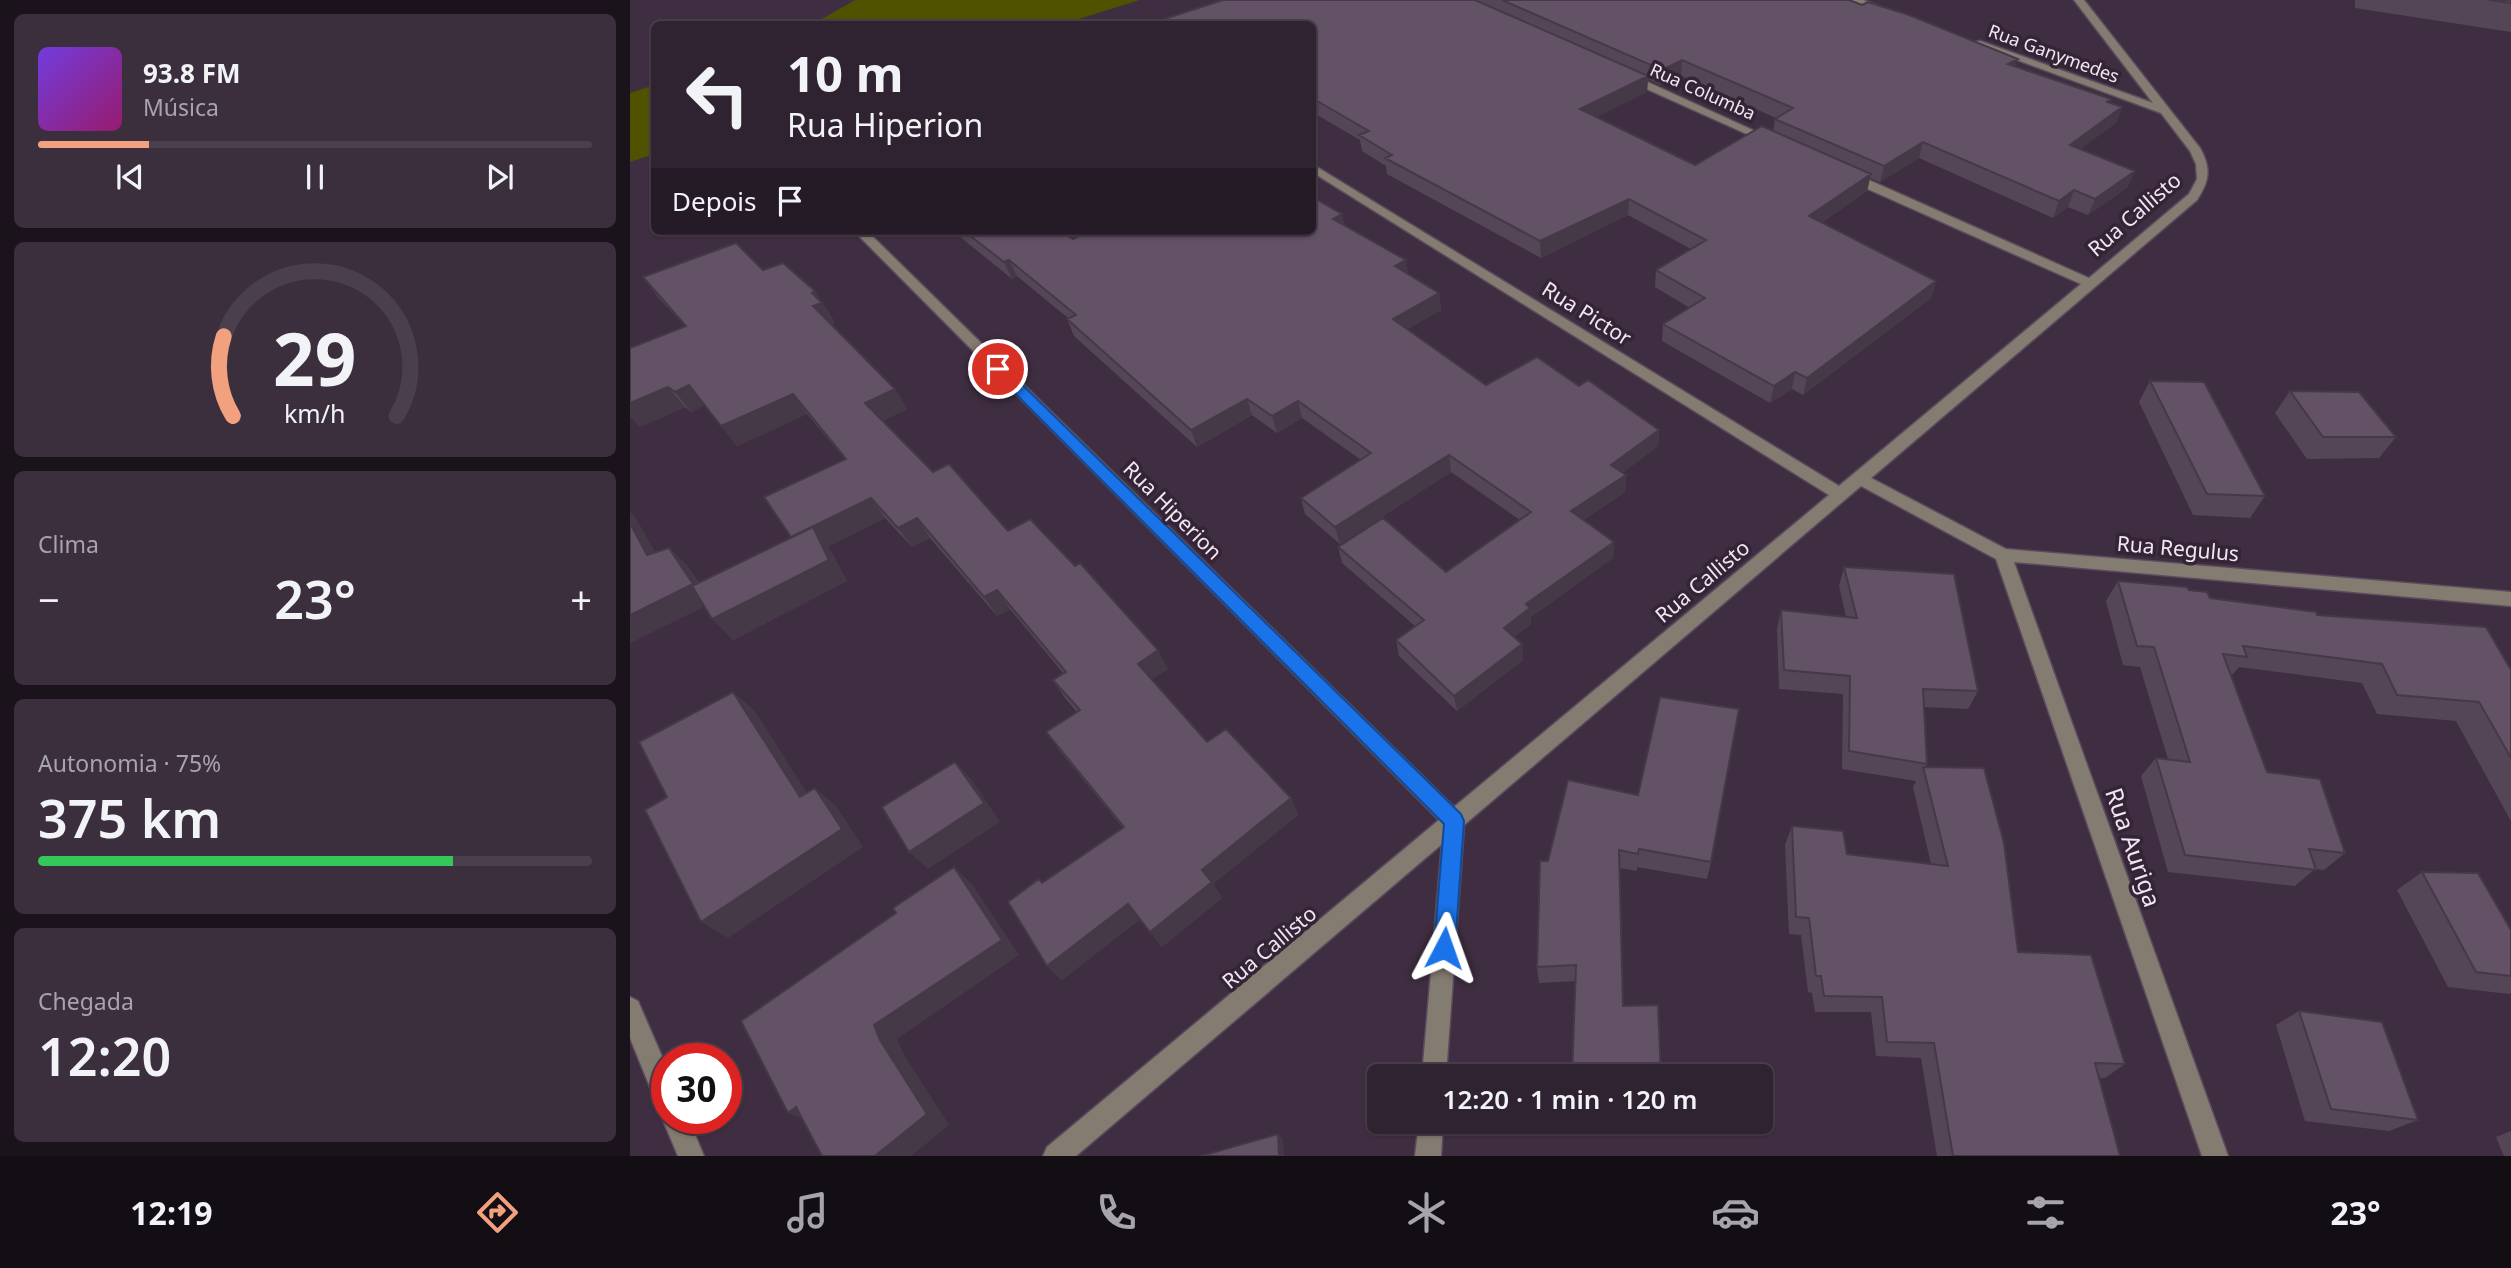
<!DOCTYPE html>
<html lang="pt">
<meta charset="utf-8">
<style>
body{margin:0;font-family:"Noto Sans",sans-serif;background:#3b2f3d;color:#f1f3f6;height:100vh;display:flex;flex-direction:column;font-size:26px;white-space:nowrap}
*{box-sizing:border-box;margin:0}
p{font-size:23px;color:#a7a4ab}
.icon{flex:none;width:38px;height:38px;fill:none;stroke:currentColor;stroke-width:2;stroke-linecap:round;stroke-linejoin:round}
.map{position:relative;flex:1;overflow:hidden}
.panel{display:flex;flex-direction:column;gap:14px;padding:14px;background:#1a131b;width:630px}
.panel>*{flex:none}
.banner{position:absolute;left:21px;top:21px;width:665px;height:214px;border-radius:10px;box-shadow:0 2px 5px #0004,0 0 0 2px #4a3f4d;background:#2f2231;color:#f1f3f6;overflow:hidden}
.speed{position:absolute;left:21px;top:1043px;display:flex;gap:14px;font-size:35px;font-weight:700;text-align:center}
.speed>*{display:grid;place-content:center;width:91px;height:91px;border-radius:50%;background:#2f2231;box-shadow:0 2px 5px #0004,0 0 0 2px #4a3f4d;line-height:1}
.speed .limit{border:10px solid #d22;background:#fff;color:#111}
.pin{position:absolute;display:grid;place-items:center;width:60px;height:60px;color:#fff;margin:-30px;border:4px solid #fff;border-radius:50%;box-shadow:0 2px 7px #0007}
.me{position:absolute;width:77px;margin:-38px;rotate:4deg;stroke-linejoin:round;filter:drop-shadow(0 0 5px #0008)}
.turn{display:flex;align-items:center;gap:24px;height:147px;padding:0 21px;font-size:32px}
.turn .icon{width:91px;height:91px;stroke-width:2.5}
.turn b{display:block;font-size:49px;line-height:60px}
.then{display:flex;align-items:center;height:66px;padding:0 21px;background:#0003;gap:14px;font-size:26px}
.big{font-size:52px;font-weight:600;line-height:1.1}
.panel .tile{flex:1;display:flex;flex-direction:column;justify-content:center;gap:10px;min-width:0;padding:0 24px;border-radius:10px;background:#3b2f3d}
.panel .dial{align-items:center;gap:0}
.dial svg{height:182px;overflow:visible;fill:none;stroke:#4a3f4d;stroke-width:7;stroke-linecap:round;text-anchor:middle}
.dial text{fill:#f1f3f6;stroke:none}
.song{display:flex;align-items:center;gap:21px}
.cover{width:84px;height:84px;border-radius:10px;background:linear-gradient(135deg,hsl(260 70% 55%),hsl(320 70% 35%))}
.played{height:7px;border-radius:4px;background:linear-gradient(90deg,#f1a17d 20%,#4a3f4d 20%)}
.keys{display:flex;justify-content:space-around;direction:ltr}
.heat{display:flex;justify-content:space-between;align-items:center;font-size:38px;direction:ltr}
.charge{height:10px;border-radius:5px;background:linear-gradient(90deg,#34c759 75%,#4a3f4d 0)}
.trip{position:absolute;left:737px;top:1064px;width:406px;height:70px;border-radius:10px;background:#2f2231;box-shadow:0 2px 5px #0004,0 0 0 2px #4a3f4d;font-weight:600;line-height:70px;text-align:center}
.menu{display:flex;height:112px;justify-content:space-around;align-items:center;background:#130e14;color:#a7a4ab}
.menu .icon{width:49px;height:49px}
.menu .current{color:#f1a17d}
.menu b{font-size:32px;color:#f1f3f6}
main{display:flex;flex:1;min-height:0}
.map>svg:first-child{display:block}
</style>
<main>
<section class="panel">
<div class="tile">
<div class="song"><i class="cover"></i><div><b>93.8 FM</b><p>Música</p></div></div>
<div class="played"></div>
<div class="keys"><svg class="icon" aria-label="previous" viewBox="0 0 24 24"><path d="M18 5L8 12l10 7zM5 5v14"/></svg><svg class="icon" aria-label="pause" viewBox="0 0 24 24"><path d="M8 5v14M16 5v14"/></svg><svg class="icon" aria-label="next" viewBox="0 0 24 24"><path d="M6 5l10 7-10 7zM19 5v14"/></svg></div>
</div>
<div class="tile dial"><svg viewBox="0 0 100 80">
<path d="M14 69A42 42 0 1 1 86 69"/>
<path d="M14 69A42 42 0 0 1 10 34" stroke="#f1a17d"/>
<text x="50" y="56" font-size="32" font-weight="700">29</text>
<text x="50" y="72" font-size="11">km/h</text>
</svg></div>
<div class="tile"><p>Clima</p>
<div class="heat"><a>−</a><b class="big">23°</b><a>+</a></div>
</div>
<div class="tile"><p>Autonomia · 75%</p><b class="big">375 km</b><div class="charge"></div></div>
<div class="tile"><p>Chegada</p><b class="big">12:20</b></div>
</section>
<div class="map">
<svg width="1881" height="1156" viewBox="0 0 1881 1156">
<rect width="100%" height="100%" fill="#3f2e41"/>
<path fill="#515200" d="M225,0H510L432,24H183Z
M24,85V154L0,162V93Z"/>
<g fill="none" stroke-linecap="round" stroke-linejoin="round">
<g stroke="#5b4b5d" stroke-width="3">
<path id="minor" d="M1219,0H1233L1262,11L1254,13Z
M1444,0H1454L1570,148C1581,168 1580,180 1567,200L1241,478L1376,549L1881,592V606L1384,562L1598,1156H1572L1366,559L1231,486L834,825L816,1076H792L812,844L446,1156H413L417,1147L809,820L224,231H237L824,807L1199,495L682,172V164L1209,486L1451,284L1213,178V172H1221L1459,278L1559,194L1567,179L1566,164L1560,151L1531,113L1341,43L1350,41L1523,103Z
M992,74H1000L1149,142L1139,144L992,78Z
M0,997L8,1001L37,1068V1118H58L74,1156H48L32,1118L36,1110L28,1107L0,1038Z
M789,1122H813L811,1156H785Z"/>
</g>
<use href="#minor" fill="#847b71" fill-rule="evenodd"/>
</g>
<path fill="#554657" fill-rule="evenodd" d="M593,0H1219L1388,59L1385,66L1481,99L1479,103L1492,107L1486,123L1450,149L1498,187L1458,215L1438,207L1423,218L1289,158L1250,182L1240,178L1237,191L1191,223L1306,281L1301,298L1173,395L1162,389L1140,403L1032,341L1033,324L1060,308L1025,287L1026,270L1061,249L998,215L911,258L757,174L756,166L732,151L730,140L682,112V24ZM1051,76L1146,118L1145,119L1143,131L1065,165L966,117L1017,92L1018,79L1031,85Z
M1725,0H1881V32L1725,8Z
M712,214L714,225L778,274L809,293L811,310L777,329L856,385L949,386L1029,430L1028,446L992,473L996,475L995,492L953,520L984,542L983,558L901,617V624L884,637L892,644L893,660L827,711L769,656L766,640L785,626L712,563L708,547L816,572L890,520L821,472L710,544L675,514L671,498L731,460L672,418L647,433L622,415L567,447L444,336L437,319L438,318L387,276L382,279L323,231H430L443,239Z
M133,270L198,311L205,323L201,324L265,389L277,409L252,421L303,472L378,531L538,669L522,679L577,742L661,798L668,815L583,884L592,898L532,947L510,919L432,980L417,966L413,883L493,828L429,750L416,732L447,712L435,698L423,680L433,673L380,609L367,616L300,538L282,547L255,518L198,546L217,581L103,640L74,606L0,643L5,517L25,553L39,548L58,567L69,583L162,538L215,459L177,414L107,446L75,405L61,412L55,407L10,427L0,416V348L55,326L28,297L13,277Z
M1520,381L1635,496L1620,518L1563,515L1509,402Z
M1660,391L1766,437L1749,458L1677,459L1645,413Z
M1214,567L1348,691L1338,709L1294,707L1297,764L1295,767L1388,952L1495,1064L1475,1078H1469L1490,1156H1307L1291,1058L1246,1056L1241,1012H1185L1182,993L1178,992L1171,935L1159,934L1155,845L1162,826L1217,854L1301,864L1283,787L1286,781L1212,769L1213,694L1149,689L1147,629L1151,610L1216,617L1209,586Z
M1488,581L1559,590L1580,598L1687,615L1881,670V821L1826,721L1747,714L1732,683L1609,667L1601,676L1637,772L1715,853L1694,870L1685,869L1665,886L1538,872L1511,776L1526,758L1538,759L1510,667L1493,665L1476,601Z
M938,780L1081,862L1077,879L1007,867V871L990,868L993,1006L1031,1076L946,981L909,983L907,967L918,861Z
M1792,872L1881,930V993L1879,994L1818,987L1767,890Z
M1669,1011L1788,1120L1759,1131L1675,1121L1646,1025Z
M1881,1131V1156H1874L1866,1137Z"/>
<path fill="#453947" d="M1388,59L1383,74L1378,64Z
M1052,60L1051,76L1031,85L1032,70Z
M1018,76L1017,92L949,125L950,109Z
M1492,107L1486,123L1434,161L1440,145Z
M1293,142L1289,158L1250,182L1254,166Z
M1505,171L1498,187L1458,215L1465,199Z
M1241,174L1237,191L1176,233L1179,216Z
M1444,190L1438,207L1423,218L1429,201Z
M999,199L998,215L911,258L910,241Z
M712,214L715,230L703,219Z
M379,260L387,276L382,279L374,262Z
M776,260L779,277L765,266Z
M1306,281L1301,298L1173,395L1177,378Z
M185,291L198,311L205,323L196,326L183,306L182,293Z
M809,293L811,310L765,336L763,319Z
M1165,372L1162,389L1140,403L1144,386Z
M59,385L76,405L61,412L45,392Z
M38,387L55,407L10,427L0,416V403Z
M265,389L277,409L248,423L235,403Z
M163,394L177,414L107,446L91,426Z
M617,399L622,415L567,447L561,430Z
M668,401L672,418L647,433L642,416Z
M1029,430L1028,446L980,482L981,465Z
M819,455L821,472L710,544L705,527Z
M996,475L995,492L941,528V511Z
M241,498L255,518L198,546L217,581L103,640L82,619L199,560L161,537Z
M0,512L5,517L36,574L17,555L0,523Z
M287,518L300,538L282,547L268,528Z
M984,542L983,558L901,617V624L875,644L874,628L896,604Z
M39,548L58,567L82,603L0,643V615Z
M367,590L380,609L367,616L354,597Z
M892,644L893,660L827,711L824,696Z
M528,650L538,669L518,682L508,664Z
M103,692L125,711L191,815L170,797Z
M325,762L342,780L370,822L298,869L279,852Z
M185,788L206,806L233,847L98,938L71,922Z
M661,798L668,815L583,884L592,898L532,947L520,932L572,870Z
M324,867L342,884L389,955L267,1039L273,1053L319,1125L281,1156H245L250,1040L244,1025Z
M498,904L510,919L432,980L417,966Z
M166,1107L185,1124L158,1113Z
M648,1134L653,1140L654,1156H649Z"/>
<path fill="#635165" stroke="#453947" stroke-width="2" d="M593,0H845L1018,76L950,109L1065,165L1132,126L1241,174L1179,216L1306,281L1177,378L1165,372L1144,386L1033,324L1075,298L1026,270L1076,240L999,199L910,241L755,158L762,155L729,135L739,131L682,98V24H519Z
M872,0H1219L1232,5L1238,2L1279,15L1388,59L1378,64L1481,99L1477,102L1492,107L1440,145L1505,171L1465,199L1444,190L1429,201L1293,142L1254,166L1145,119L1163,108L1052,60L1032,70Z
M1859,0H1881V3Z
M682,197L712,214L703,219L776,260L765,266L809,293L763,319L856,385L907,357L949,386L958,380L1029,430L981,465L996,475L941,511L984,542L896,604L900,608L874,628L892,644L824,696L766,640L794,620L708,547L753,518L816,572L901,512L819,455L705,527L671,498L741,453L668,401L642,416L617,399L561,430L437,319L446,315L379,260L374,262L334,231H430L443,239L460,231H682Z
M106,243L133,270L153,263L185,291L182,293L192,303L183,306L265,389L235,403L303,472L319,464L378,531L400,519L445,566L450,563L528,650L508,664L577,742L596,729L661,798L572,870L582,882L520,932L498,904L417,966L378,902L409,879L412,883L494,827L416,732L450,710L423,680L436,672L367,590L354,597L287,518L268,528L241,498L161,537L134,497L216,459L163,394L91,426L59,385L45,392L38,387L0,403V348L56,326L13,277Z
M1520,381L1574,382L1635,496L1577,494Z
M1660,391L1729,392L1766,437H1693Z
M0,523L17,555L39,548L63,584L0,615Z
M183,527L199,560L82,619L62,586Z
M1214,567L1324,574L1348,691L1293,689L1297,764L1219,751L1220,676L1154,670L1151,610L1227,618Z
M1488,581L1557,587L1559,590L1577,592L1580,598L1686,612L1687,615L1856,627L1881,670V758L1849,702L1767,695L1752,664L1613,646L1617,657L1593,654L1637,772L1690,779L1715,853L1679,849L1686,870L1555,855L1526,758L1560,762L1524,647L1507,646Z
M103,692L170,797L185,788L212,829L71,922L15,810L37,797L9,742Z
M1030,697L1109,709L1081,862L1009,849L1008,854L989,850L993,1006L1028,1005L1031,1076H942L946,965L907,967L910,861H918L938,780L1008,795Z
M325,762L354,803L279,852L252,807Z
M1293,767L1354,768L1374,843L1388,952L1461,955L1495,1064L1465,1063L1490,1156H1323L1304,1043L1257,1042L1252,997L1194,996L1191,976H1186L1179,918L1166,917L1162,826L1213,831L1217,854L1318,866Z
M324,867L372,940L244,1025L250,1040L297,1114L245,1156H192L166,1107L158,1113L111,1021L266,913L263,908Z
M1792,872L1848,873L1881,930V976L1846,972Z
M1669,1011L1752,1022L1788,1120L1701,1109Z
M648,1134L649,1156H571Z"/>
<path fill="#1a73e8" stroke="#114b97" stroke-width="2" d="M368,364L373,366L831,814L834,821L825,948L822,956L814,959L807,956L804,948L814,824L364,372L362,369Z"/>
<g text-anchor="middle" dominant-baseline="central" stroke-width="7" stroke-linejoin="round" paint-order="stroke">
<g font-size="18" fill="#f1e6f2" stroke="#352436">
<text transform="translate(1424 53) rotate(20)">Rua Ganymedes</text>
<text transform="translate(1073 91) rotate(24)">Rua Columba</text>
</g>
<g font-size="21" fill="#f1e6f2" stroke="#352436">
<text transform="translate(1504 214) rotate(-41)">Rua Callisto</text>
<text transform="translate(957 313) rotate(32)">Rua Pictor</text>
<text transform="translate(543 510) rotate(45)">Rua Hiperion</text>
<text transform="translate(1548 548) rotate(5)">Rua Regulus</text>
<text transform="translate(1072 581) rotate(-40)">Rua Callisto</text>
<text transform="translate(639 947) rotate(-40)">Rua Callisto</text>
</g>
<g font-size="24" fill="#f1e6f2" stroke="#352436">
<text transform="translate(1504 847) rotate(71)">Rua Auriga</text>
</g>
</g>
</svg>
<div class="speed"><div class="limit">30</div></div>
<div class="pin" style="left:368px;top:369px;background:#d93025"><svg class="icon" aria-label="arrive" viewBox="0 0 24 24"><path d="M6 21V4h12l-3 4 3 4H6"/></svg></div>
<svg class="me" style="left:814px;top:948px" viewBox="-20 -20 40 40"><path d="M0-17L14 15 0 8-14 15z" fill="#1a73e8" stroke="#fff" stroke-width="4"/></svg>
<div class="trip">12:20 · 1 min · 120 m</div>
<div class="banner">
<div class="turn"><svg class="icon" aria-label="left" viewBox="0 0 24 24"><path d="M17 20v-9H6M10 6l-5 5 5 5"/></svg><div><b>10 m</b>Rua Hiperion</div></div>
<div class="then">Depois<svg class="icon" aria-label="arrive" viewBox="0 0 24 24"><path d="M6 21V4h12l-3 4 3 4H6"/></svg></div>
</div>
</div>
</main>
<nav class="menu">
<b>12:19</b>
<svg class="icon current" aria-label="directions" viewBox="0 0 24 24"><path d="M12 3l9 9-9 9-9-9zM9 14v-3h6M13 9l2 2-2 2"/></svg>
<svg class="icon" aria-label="music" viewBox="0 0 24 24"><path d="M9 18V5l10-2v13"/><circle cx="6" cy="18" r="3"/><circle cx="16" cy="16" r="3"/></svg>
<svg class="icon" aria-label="phone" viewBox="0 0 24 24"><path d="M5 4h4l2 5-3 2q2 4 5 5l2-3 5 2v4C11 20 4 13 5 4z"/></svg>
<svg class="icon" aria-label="climate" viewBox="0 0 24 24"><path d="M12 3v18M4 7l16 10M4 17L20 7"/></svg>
<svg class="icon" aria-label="car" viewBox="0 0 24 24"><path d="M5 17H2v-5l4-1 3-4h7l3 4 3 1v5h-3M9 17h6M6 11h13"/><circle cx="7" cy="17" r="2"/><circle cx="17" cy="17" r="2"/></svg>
<svg class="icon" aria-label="filters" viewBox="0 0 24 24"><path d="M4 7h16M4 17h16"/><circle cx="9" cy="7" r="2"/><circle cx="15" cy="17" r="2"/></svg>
<b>23°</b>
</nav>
